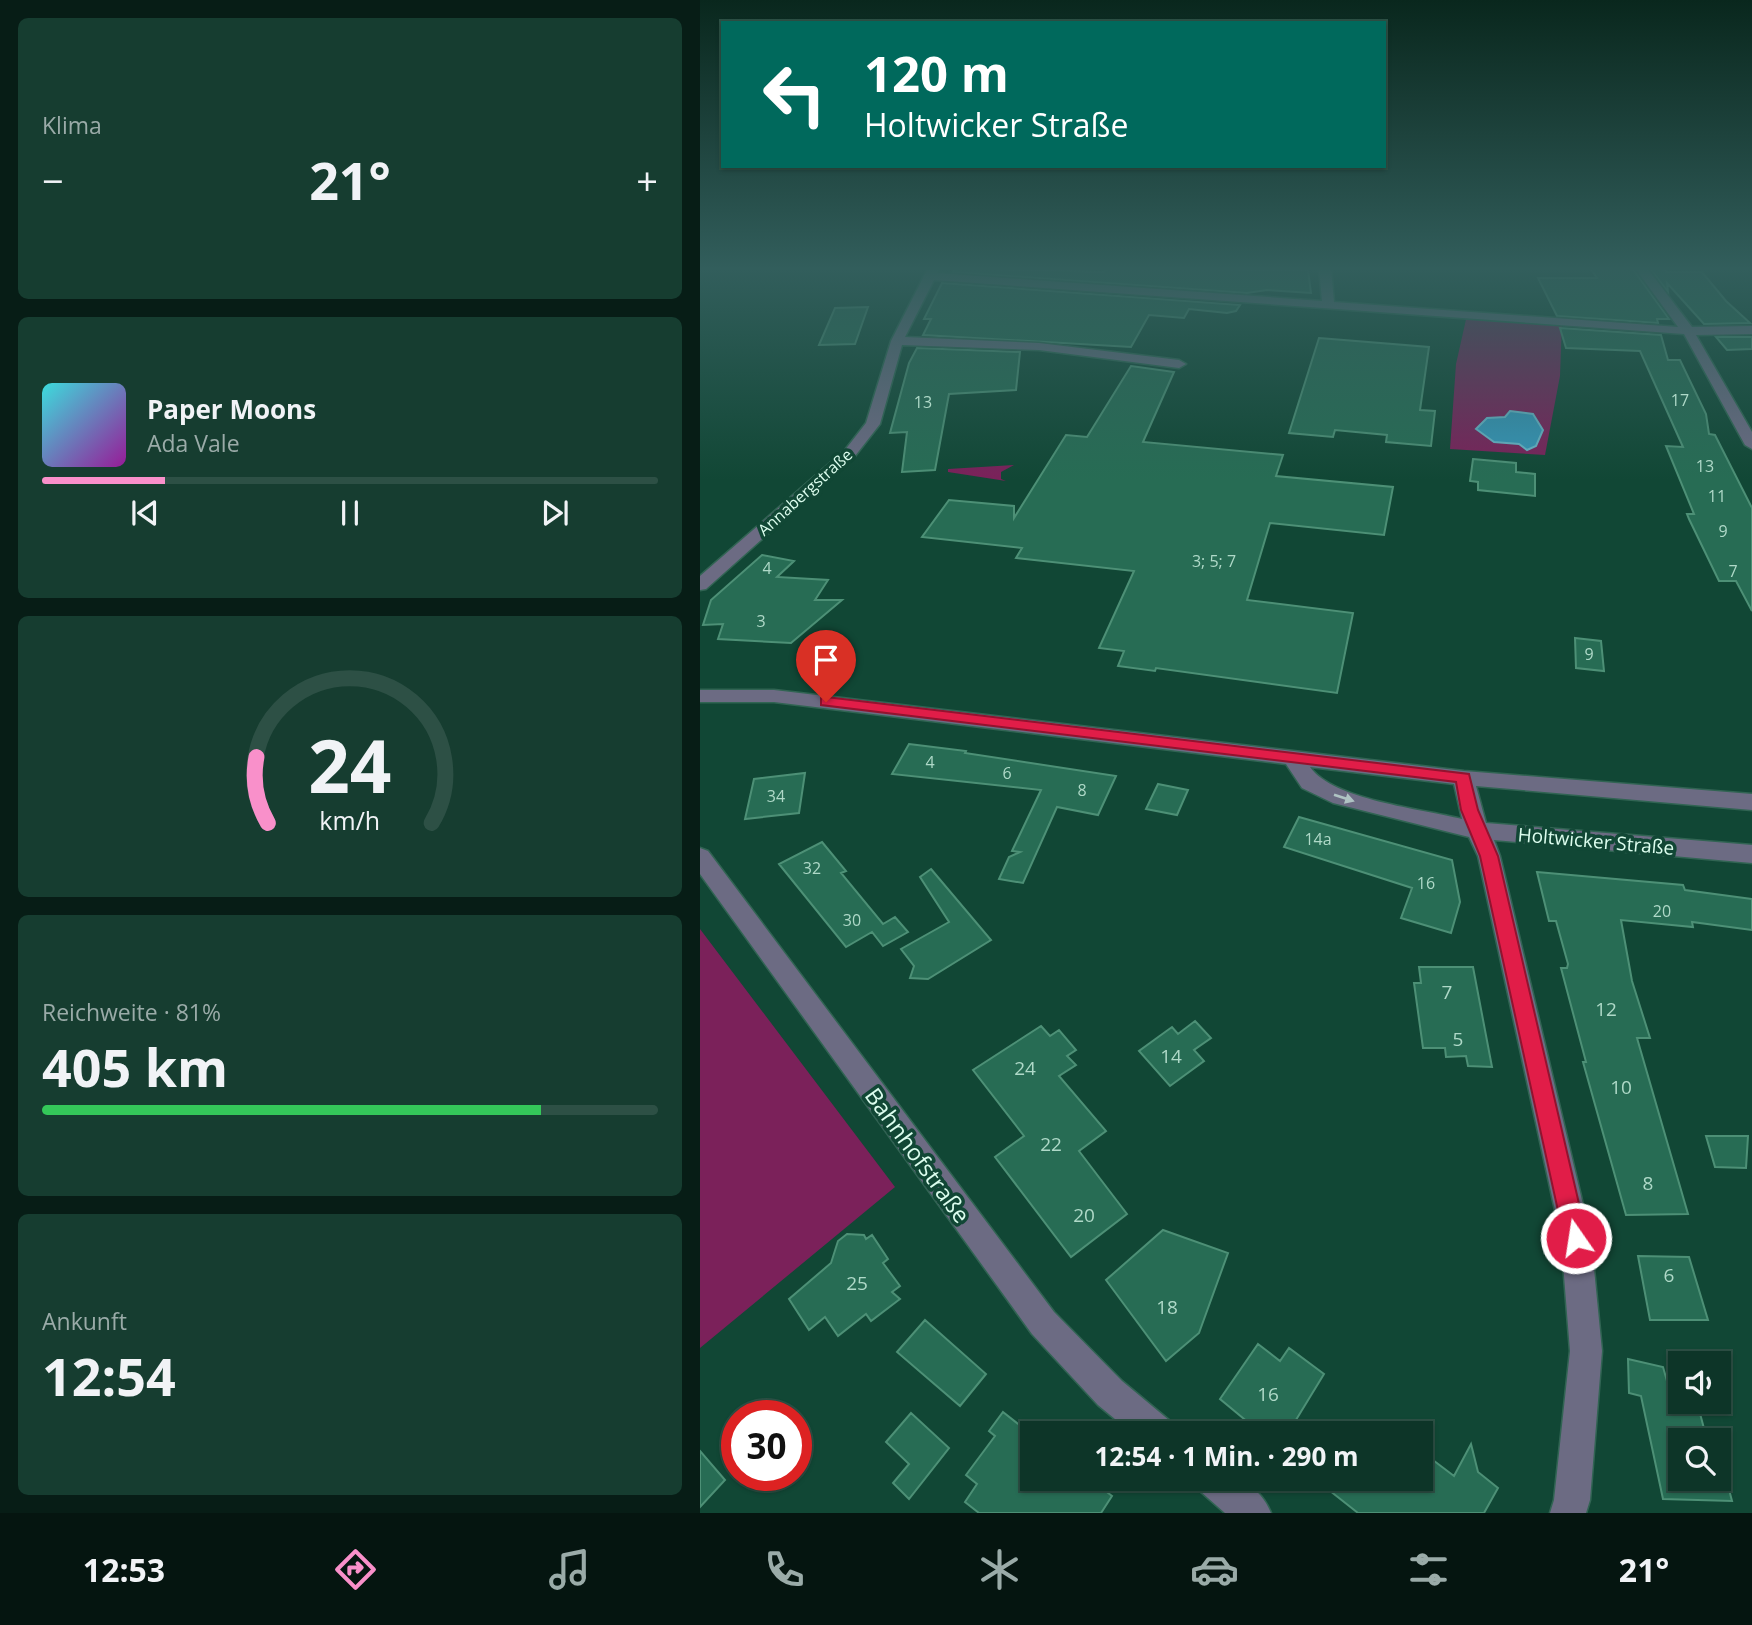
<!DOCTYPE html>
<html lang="de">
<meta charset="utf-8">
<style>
body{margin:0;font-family:"Open Sans",sans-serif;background:#163d30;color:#f1f3f6;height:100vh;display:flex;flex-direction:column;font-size:26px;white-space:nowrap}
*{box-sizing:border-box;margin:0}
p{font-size:23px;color:#9aaba8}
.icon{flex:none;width:38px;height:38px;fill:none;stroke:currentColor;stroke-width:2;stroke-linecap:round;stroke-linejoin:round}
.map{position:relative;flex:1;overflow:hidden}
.sheet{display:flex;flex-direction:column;gap:18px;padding:18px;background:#071d16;width:700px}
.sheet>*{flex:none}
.hud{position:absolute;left:21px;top:21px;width:665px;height:147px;border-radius:0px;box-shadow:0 2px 5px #0004,0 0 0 2px #2d5045;background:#00695c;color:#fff;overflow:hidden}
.buttons{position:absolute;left:968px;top:1351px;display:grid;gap:14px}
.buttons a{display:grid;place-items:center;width:63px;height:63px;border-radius:0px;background:#0d3528;box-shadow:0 2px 5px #0004,0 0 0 2px #2d5045;font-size:35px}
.speed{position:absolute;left:21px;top:1400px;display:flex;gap:14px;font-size:35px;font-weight:700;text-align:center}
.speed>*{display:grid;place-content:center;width:91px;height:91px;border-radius:50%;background:#0d3528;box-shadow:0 2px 5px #0004,0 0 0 2px #2d5045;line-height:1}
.speed .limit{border:10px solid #d22;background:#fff;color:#111}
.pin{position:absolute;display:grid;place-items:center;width:60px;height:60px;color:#fff;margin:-72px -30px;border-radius:50% 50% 50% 0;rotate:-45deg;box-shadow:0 0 7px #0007}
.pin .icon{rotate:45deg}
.me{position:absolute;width:77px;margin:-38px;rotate:347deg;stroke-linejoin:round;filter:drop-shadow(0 0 5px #0008)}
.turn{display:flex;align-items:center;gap:24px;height:147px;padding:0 28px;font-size:32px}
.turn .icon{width:91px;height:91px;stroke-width:2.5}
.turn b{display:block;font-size:49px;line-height:60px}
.big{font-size:52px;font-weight:700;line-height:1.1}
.sheet .tile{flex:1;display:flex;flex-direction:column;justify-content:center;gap:10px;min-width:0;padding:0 24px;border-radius:10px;background:#163d30}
.sheet .dial{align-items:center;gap:0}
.dial svg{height:182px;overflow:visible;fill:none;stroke:#2d5045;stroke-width:7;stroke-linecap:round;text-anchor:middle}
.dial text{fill:#f1f3f6;stroke:none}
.song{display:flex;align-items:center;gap:21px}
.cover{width:84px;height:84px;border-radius:10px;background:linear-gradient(135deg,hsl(180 70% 55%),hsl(300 70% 35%))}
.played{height:7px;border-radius:4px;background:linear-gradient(90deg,#f990ca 20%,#2d5045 20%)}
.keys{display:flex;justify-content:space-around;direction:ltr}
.heat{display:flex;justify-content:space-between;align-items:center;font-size:38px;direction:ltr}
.charge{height:10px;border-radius:5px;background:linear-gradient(90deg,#34c759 81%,#2d5045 0)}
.trip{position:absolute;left:320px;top:1421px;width:413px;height:70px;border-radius:0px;background:#0d3528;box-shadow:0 2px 5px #0004,0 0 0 2px #2d5045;font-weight:700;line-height:70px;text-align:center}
.menu{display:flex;height:112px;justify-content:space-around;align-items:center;background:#051510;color:#9aaba8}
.menu .icon{width:49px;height:49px}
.menu .on{color:#f990ca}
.menu b{font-size:32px;color:#f1f3f6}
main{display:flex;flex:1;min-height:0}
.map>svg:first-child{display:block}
</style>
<main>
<section class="sheet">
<div class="tile"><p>Klima</p>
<div class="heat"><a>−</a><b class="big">21°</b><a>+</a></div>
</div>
<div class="tile">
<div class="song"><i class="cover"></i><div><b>Paper Moons</b><p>Ada Vale</p></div></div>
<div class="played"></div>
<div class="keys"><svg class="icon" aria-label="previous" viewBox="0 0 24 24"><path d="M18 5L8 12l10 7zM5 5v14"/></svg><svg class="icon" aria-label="pause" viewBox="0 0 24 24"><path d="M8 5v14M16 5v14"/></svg><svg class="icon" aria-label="next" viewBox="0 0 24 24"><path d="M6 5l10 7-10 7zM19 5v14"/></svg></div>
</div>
<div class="tile dial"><svg viewBox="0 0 100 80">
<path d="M14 69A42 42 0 1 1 86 69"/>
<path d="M14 69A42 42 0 0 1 9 40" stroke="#f990ca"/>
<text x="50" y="56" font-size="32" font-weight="700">24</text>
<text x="50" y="72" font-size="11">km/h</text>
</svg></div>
<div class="tile"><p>Reichweite · 81%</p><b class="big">405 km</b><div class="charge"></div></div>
<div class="tile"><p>Ankunft</p><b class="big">12:54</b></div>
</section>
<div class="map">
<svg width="1052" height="1513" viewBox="0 0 1052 1513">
<rect width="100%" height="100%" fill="#114735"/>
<path fill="#7b215a" d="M767,315L862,321L860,376L845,455L750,449L756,364Z
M314,465L301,472V479L306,481L248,472V469Z
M0,929L195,1187L0,1348Z"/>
<path fill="#3796b8" stroke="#68b5c8" stroke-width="2" d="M810,411L833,414L843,430L836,446L827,450L819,444L794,442L776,429L787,418L805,417Z"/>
<path fill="#276c54" stroke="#4d9076" stroke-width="2" d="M257,268L404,272L408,268L608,270L611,293L567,290L547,293L253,272Z
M890,268H932L969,319H957L958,323L857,316L838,278H897Z
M950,268H965L966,272H1002L1026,301L1050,323L1004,324L967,283L968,292Z
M242,283L540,305L536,311L527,313L489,309L484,318L449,315L431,347L223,335L231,319H224Z
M168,307L155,344L119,345L135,308Z
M860,328L961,335L968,360H980L1006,414L1009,434L1015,435L1052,508V611L1036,581H1019L989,519L987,514H994L966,446L983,447L940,351L866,348Z
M1016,337H1052V349L1027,350Z
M619,338L729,347L720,410L735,411L731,446L686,442L687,435L635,430L633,437L589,433Z
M217,348L320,352L316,390L249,394L235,470L202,472L207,432L190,433L209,363Z
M431,366L474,372L443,442L583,455L576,476L693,487L684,535L570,523L547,600L653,613L637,693L456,668L455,671L418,666L424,651L399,648L434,571L316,558L322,548L222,537L249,500L314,506V518L366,435L387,437Z
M773,459L816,463V472L835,474V496L778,490V482L770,481Z
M62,555L94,561L77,577L128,580L115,600H142L91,643L18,639L23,624L3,625L11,600Z
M875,638L901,641L904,671L876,668Z
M209,744L266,751L265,753L416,776L398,815L357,807L323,883L299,879L309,857L320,852L312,851L341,790L192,774Z
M105,773L99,813L45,819L54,779Z
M458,784L488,790L477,815L446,809Z
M599,817L752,860L760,902L751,933L701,918L712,888L584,847Z
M122,842L146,871L141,873L183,924L195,917L208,932L183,946L172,932L146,947L79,864Z
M231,869L291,940L228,979L210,978L214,966L201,949L249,922L220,877Z
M837,872L983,885L985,890L1052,899V930L992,922L993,927L921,920L932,981L950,1038H937L988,1214L926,1215L883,1062H886L861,968H867L868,964L856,921H849Z
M719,967H773L792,1067L768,1066L766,1056L746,1057L745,1048H723L714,983H721Z
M495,1021L511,1038L494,1050L504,1061L470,1086L439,1051L472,1027L478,1034Z
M341,1026L350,1036L359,1030L376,1050L367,1056L376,1065L359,1076L406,1131L379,1151L427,1214L371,1257L295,1157L324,1136L273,1070Z
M1006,1136H1048L1046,1168L1015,1167Z
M463,1230L528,1253L499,1333L466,1361L406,1280Z
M147,1234L164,1235L166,1239L172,1235L188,1259L183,1263L200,1286L192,1292L200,1299L171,1321L166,1314L138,1336L125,1317L109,1330L89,1299L131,1263L138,1241Z
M938,1256L989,1257L1008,1320H950Z
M225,1320L286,1374L260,1406L197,1352Z
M558,1344L580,1361L589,1348L624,1374L588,1433H561L520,1399Z
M928,1359L963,1367L971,1395H980V1402H997L1007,1440H980V1479L1026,1478L1032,1501L963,1499L941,1396L929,1393Z
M303,1412L332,1435V1479H390L412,1496L401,1513H279L265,1502L277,1484L266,1475L295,1436L289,1431Z
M211,1413L249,1448L209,1499L193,1483L209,1464L186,1442Z
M771,1444L778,1472L798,1488L784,1513H658L615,1479H721V1451L754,1476Z
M0,1451L25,1480L0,1507Z"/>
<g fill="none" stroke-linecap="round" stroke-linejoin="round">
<g stroke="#316453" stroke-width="3">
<path id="street" d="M228,268H240L237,273L622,301L619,268H631L634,302L978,327L935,268H947L992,327L1052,326V334L996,335L1052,432V449L1045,445L984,334L234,280L205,337L339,343L479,360L486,364L479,368L339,350L202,345L180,424L155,456L6,589L0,590V576L145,450L166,423L191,341Z
M0,690H74L764,771L1052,794V810L776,786L786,823L1052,845V863L794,840L800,856L891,1238L902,1351L890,1500L886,1513H850L854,1500L870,1351L861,1238L778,856L769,837L633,803L602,788L586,764L74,702H0ZM610,767L754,784L762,819C722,809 633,800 610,767Z
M0,848L8,851L354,1312L422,1381L470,1421L475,1433H432L398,1405L332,1334L0,874Z
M494,1479C528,1477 556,1477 571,1513H525L500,1491Z"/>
</g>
<use href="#street" fill="#6c6b83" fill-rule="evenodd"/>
</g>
<defs><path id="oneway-solid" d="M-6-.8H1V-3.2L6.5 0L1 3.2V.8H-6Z" transform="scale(1.75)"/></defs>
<use fill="#afc3c3" href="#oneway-solid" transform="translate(644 798) rotate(18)"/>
<linearGradient id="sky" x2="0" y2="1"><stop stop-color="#09271d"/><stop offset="0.56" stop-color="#325e5c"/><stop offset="1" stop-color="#325e5c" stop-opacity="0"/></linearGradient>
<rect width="1052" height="480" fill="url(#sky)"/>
<path fill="#e11d48" stroke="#92132f" stroke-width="2" d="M126,697L769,774L778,810L798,856L887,1238L884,1246L876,1249L868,1246L864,1238L780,856L761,810L756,782L121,705V698Z"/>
<g text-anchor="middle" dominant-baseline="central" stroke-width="7" stroke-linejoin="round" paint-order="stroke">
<g font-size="16" fill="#afd9c8">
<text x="980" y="400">17</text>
<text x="223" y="402">13</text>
<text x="1005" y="466">13</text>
<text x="1017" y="496">11</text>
<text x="1023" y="531">9</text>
<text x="514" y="561">3; 5; 7</text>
<text x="67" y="568">4</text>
<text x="1033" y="571">7</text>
<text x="61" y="621">3</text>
<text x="889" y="654">9</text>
<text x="230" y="762">4</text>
<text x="307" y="773">6</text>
<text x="382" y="790">8</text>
<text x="76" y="796">34</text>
<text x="618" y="839">14a</text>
<text x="112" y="868">32</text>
<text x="726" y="883">16</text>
<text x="962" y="911">20</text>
<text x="152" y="920">30</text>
</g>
<g font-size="16" fill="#dcfdee" stroke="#114735">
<text transform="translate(105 492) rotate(-42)">Annabergstraße</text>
</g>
<g font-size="19" fill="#dcfdee" stroke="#114735">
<text transform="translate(896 841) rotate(5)">Holtwicker Straße</text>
</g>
<g font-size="19" fill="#afd9c8">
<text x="747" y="992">7</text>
<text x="906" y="1009">12</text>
<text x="758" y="1039">5</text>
<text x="471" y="1056">14</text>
<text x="325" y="1068">24</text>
<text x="921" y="1087">10</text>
<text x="351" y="1144">22</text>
<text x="948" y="1183">8</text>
<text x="384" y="1215">20</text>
<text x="969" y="1275">6</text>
<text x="157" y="1283">25</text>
<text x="467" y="1307">18</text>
<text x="568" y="1394">16</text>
</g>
<g font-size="23" fill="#dcfdee" stroke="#114735">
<text transform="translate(218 1155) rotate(54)">Bahnhofstraße</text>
</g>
</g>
</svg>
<div class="buttons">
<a><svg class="icon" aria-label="sound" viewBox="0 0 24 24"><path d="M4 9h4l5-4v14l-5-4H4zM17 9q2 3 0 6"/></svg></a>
<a><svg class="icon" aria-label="search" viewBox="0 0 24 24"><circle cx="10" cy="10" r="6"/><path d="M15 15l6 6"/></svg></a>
</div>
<div class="speed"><div class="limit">30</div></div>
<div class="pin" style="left:126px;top:702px;background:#d93025"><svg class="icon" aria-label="arrive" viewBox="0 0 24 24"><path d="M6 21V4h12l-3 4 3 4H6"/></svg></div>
<svg class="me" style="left:876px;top:1238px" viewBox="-20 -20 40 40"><circle r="17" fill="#e11d48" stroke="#fff" stroke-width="3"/><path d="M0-11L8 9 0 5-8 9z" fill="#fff"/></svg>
<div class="trip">12:54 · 1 Min. · 290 m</div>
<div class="hud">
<div class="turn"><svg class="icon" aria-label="left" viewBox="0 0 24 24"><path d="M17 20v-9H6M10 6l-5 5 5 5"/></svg><div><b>120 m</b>Holtwicker Straße</div></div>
</div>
</div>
</main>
<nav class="menu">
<b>12:53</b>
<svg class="icon on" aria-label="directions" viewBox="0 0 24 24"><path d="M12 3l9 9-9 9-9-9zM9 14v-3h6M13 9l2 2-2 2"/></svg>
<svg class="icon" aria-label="music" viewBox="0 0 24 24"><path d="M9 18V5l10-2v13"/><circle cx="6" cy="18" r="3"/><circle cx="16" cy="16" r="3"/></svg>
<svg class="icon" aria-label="phone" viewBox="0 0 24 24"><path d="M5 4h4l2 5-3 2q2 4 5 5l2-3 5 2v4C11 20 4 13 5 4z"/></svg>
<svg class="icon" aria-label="climate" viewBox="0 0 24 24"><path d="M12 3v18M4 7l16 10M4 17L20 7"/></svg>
<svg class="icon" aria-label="car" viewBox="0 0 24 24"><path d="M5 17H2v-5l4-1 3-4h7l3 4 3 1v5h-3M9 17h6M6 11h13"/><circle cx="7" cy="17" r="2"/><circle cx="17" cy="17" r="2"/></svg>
<svg class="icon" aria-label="filters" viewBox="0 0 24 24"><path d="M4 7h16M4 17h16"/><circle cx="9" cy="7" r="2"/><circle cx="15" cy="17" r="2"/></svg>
<b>21°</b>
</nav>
